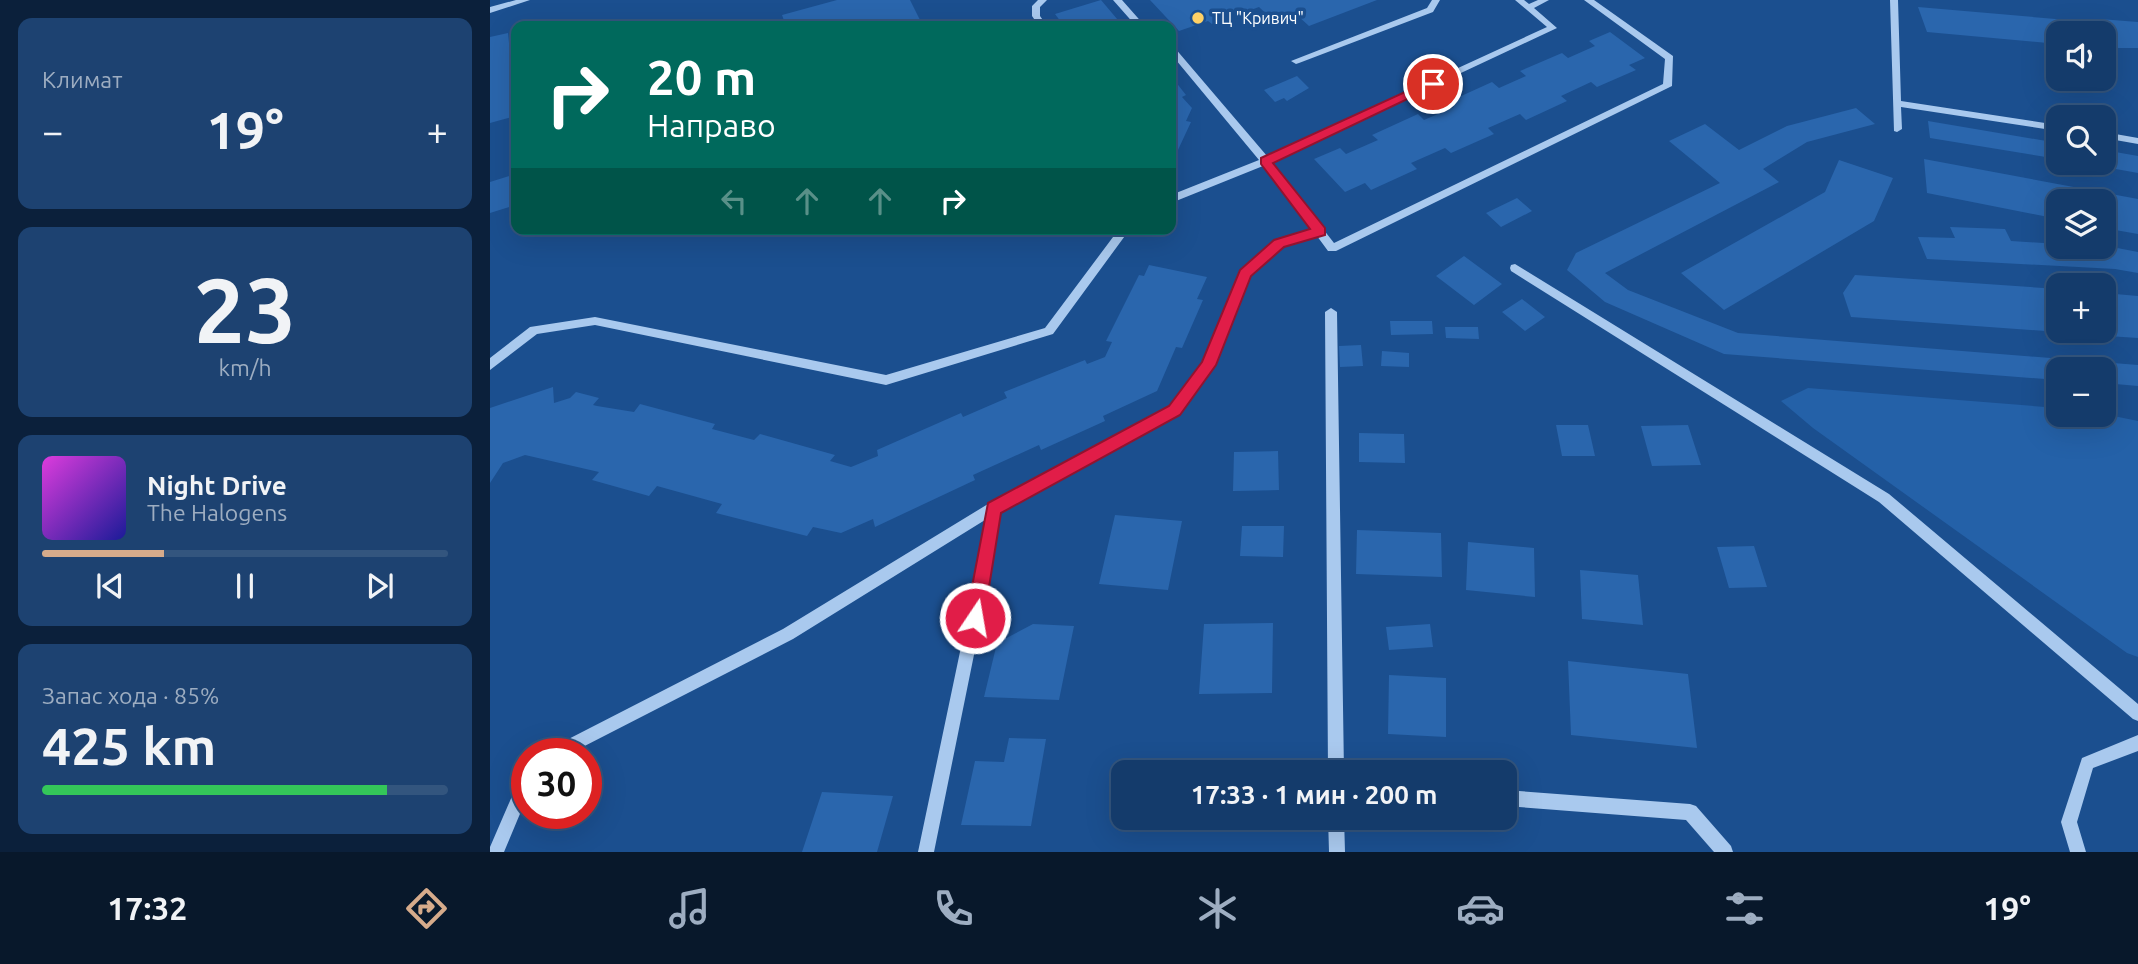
<!DOCTYPE html>
<html lang="ru">
<meta charset="utf-8">
<style>
body{margin:0;font-family:Ubuntu,sans-serif;background:#1d4271;color:#f1f3f6;height:100vh;display:flex;flex-direction:column;font-size:26px;white-space:nowrap}
*{box-sizing:border-box;margin:0}
p{font-size:23px;color:#9dadc1}
.icon{flex:none;width:38px;height:38px;fill:none;stroke:currentColor;stroke-width:2;stroke-linecap:round;stroke-linejoin:round}
.map{position:relative;flex:1;overflow:hidden}
.drawer{display:flex;flex-direction:column;gap:18px;padding:18px;background:#0b203b;width:490px}
.drawer>*{flex:none}
.top-card{position:absolute;left:21px;top:21px;width:665px;height:214px;border-radius:14px;box-shadow:0 7px 28px #0002,0 0 0 2px #33557e;background:#00695c;color:#fff;overflow:hidden}
.tools{position:absolute;left:1556px;top:21px;display:grid;gap:14px}
.tools a{display:grid;place-items:center;width:70px;height:70px;border-radius:14px;background:#143b6b;box-shadow:0 7px 28px #0002,0 0 0 2px #33557e;font-size:35px}
.speed{position:absolute;left:21px;top:738px;display:flex;gap:14px;font-size:35px;font-weight:700;text-align:center}
.speed>*{display:grid;place-content:center;width:91px;height:91px;border-radius:50%;background:#143b6b;box-shadow:0 7px 28px #0002,0 0 0 2px #33557e;line-height:1}
.speed .limit{border:10px solid #d22;background:#fff;color:#111}
.pin{position:absolute;display:grid;place-items:center;width:60px;height:60px;color:#fff;margin:-30px;border:4px solid #fff;border-radius:50%;box-shadow:0 2px 7px #0007}
.me{position:absolute;width:77px;margin:-38px;rotate:12deg;stroke-linejoin:round;filter:drop-shadow(0 0 5px #0008)}
.turn{display:flex;align-items:center;gap:24px;height:147px;padding:0 21px;font-size:32px}
.turn .icon{width:91px;height:91px;stroke-width:2.5}
.turn b{display:block;font-size:49px;line-height:60px}
.lanes{display:flex;align-items:center;height:66px;padding:0 21px;background:#0003;justify-content:center;gap:35px;direction:ltr}
.lanes .off{opacity:.35}
.big{font-size:52px;font-weight:700;line-height:1.1}
.drawer .widget{flex:1;display:flex;flex-direction:column;justify-content:center;gap:10px;min-width:0;padding:0 24px;border-radius:14px;background:#1d4271}
.drawer .dial{align-items:center;gap:0}
.dial b{font-size:91px;line-height:1}
.song{display:flex;align-items:center;gap:21px}
.cover{width:84px;height:84px;border-radius:10px;background:linear-gradient(135deg,hsl(300 70% 55%),hsl(240 70% 35%))}
.played{height:7px;border-radius:4px;background:linear-gradient(90deg,#d6ab8b 30%,#33557e 30%)}
.keys{display:flex;justify-content:space-around;direction:ltr}
.heat{display:flex;justify-content:space-between;align-items:center;font-size:38px;direction:ltr}
.charge{height:10px;border-radius:5px;background:linear-gradient(90deg,#34c759 85%,#33557e 0)}
.trip{position:absolute;left:621px;top:760px;width:406px;height:70px;border-radius:14px;background:#143b6b;box-shadow:0 7px 28px #0002,0 0 0 2px #33557e;font-weight:700;line-height:70px;text-align:center}
.menu{display:flex;height:112px;justify-content:space-around;align-items:center;background:#08182b;color:#9dadc1}
.menu .icon{width:49px;height:49px}
.menu .active{color:#d6ab8b}
.menu b{font-size:32px;color:#f1f3f6}
main{display:flex;flex:1;min-height:0}
.map>svg:first-child{display:block}
</style>
<main>
<section class="drawer">
<div class="widget"><p>Климат</p>
<div class="heat"><a>−</a><b class="big">19°</b><a>+</a></div>
</div>
<div class="widget dial"><b>23</b><p>km/h</p></div>
<div class="widget">
<div class="song"><i class="cover"></i><div><b>Night Drive</b><p>The Halogens</p></div></div>
<div class="played"></div>
<div class="keys"><svg class="icon" aria-label="previous" viewBox="0 0 24 24"><path d="M18 5L8 12l10 7zM5 5v14"/></svg><svg class="icon" aria-label="pause" viewBox="0 0 24 24"><path d="M8 5v14M16 5v14"/></svg><svg class="icon" aria-label="next" viewBox="0 0 24 24"><path d="M6 5l10 7-10 7zM19 5v14"/></svg></div>
</div>
<div class="widget"><p>Запас хода · 85%</p><b class="big">425 km</b><div class="charge"></div></div>
</section>
<div class="map">
<svg width="1648" height="852" viewBox="0 0 1648 852">
<rect width="100%" height="100%" fill="#1b4f8f"/>
<path fill="#2461a8" d="M1318,388L1568,408V415L1614,414L1648,421V657L1637,653L1323,428L1291,401Z"/>
<path fill="#2a66ad" d="M347,0H420L432,24L296,26L292,15Z
M611,0L633,26H574L565,14Z
M660,0H887L819,26L807,15L786,23L769,7L722,24L718,21L689,31Z
M1428,7L1612,23L1610,19L1648,22V48H1614V33H1568V44L1437,32Z
M1120,32L1155,58L1139,65L1146,70L1107,87L1101,82L1071,96L1077,101L1036,120L1030,114L998,128L1004,134L961,153L955,148L921,163L927,169L881,190L875,183L855,192L824,159L850,148L856,154L888,140L882,135L928,114L934,120L964,107L958,102L1002,82L1009,88L1036,76L1030,71L1072,53L1078,58L1105,46L1099,41Z
M18,33L19,43L26,41V116L0,123V37Z
M681,76L696,95L692,97L702,108L696,121L701,122L681,165Z
M807,76L819,88L797,101L794,98L785,102L774,90Z
M1366,108L1385,124L1317,142L1273,169L1289,182L1115,273L1138,290L1248,333L1648,365V386L1614,383V369H1568V380L1234,354L1115,302L1077,270L1086,253L1230,183L1179,141L1215,124L1249,150L1297,126Z
M1438,121L1568,143V159L1440,138Z
M1614,150L1648,156V173L1598,164L1614,163Z
M1434,159L1648,199V234L1614,228V201H1568V219L1437,193Z
M1349,160L1403,178L1384,221L1234,310L1191,273L1335,192Z
M26,174V205L0,213V182Z
M1027,198L1042,211L1011,227L996,213Z
M1460,227L1515,229L1521,241L1568,244V247L1617,246L1648,252V273L1625,269L1437,259L1428,237L1465,238Z
M974,256L1012,284L984,305L946,276Z
M659,265L717,277L707,299L713,300L692,348L686,347L667,391L613,416L615,421L551,450L549,445L483,475L485,480L385,527L383,519L351,533L323,527L317,536L226,513L232,504L167,486L159,496L102,480L109,472L35,455L13,463L0,483V408L63,387L64,403L80,398L86,392L109,398L103,405L107,406L144,412L150,404L225,424L222,429L264,440L270,434L345,455L340,461L361,467L388,456L387,450L471,413L473,417L517,398L514,392L595,360L597,364L615,357L622,342L616,341L649,275L654,276Z
M1365,275L1568,289V332L1361,317L1353,293Z
M1614,293L1648,296V338L1573,333L1614,331Z
M1032,299L1055,317L1035,331L1012,312Z
M900,321H942L943,334L901,335Z
M955,327H988L989,339L956,338Z
M871,345L873,366L850,367L849,346Z
M892,351L919,353V367L891,366Z
M1066,425H1098L1105,456H1072Z
M1198,425L1211,465L1162,466L1151,426Z
M869,433L914,434L915,463L869,462Z
M788,451L789,490L743,491L744,452Z
M625,515L692,521L678,590L609,584Z
M752,526H794L793,557L750,556Z
M867,530L951,533L952,577L866,574Z
M978,542L1044,548L1045,597L976,590Z
M1264,546L1277,587L1239,588L1227,547Z
M1090,570L1148,575L1153,625L1092,619Z
M783,623L782,693L709,694L714,624Z
M543,624L584,626L569,700L494,697L507,643Z
M940,624L943,647L899,650L896,627Z
M1078,661L1198,674L1207,748L1081,735Z
M899,675L956,678V737L898,734Z
M519,738L556,739L541,826L471,825L485,761L514,762Z
M332,792L403,796L387,852H312Z"/>
<g fill="none" stroke-linecap="round" stroke-linejoin="round">
<path fill="#a9c9ee" fill-rule="evenodd" d="M26,0H40L0,13V7Z
M548,0H557L550,7V16L557,26H549L542,16V6Z
M623,0H632L655,26H646Z
M942,0H950L943,12L809,63L806,64L801,61L937,8Z
M1025,0H1034L1039,4L1048,0H1059L1044,8L1067,28L781,162L844,243L1173,84L1175,59L1094,0H1104L1183,56L1182,86L846,251H838L827,236L793,246L760,275L724,365L689,415L509,511L502,566L444,852H428L488,566L495,520L303,639L79,754H57L59,749L293,629L498,504L681,407L713,363L751,270L785,240L822,230L773,166L681,203V195L769,160L681,54V46L684,47L777,156L1057,27Z
M1400,0H1408L1411,101L1568,125V131L1411,107L1412,129L1407,132L1404,131Z
M1614,132L1648,138V144L1614,138Z
M629,229H640L563,334L396,385L105,325L47,334L0,370V358L40,327L105,317L396,375L555,328Z
M1025,264L1399,494L1648,704V721L1643,719L1389,502L1021,271L1020,268L1021,265Z
M841,308L847,312L854,772H838L835,312Z
M1648,735V751L1603,768L1587,822L1596,852H1580L1571,822L1592,758Z
M37,770V797L14,852H0V847L32,773Z
M1015,790L1200,804L1206,806L1241,846L1243,852H1224L1196,820L1015,806Z
M838,817H854L855,852H839Z"/>
</g>
<path fill="#e11d48" stroke="#92132f" stroke-width="2" d="M939,81L949,84L783,163L835,228V235L794,247L761,276L726,365L690,415L511,513L494,618L491,624L485,626L478,624L476,618L498,503L679,406L712,362L750,270L784,240L820,229L771,164V158Z"/>
<circle fill="#ffd166" stroke="#1b4f8f" stroke-width="2.5" cx="708" cy="18" r="7"/>
<g text-anchor="middle" dominant-baseline="central" stroke-width="7" stroke-linejoin="round" paint-order="stroke">
<g font-size="16" fill="#fff" stroke="#1b4f8f" text-anchor="start">
<text x="722" y="18">ТЦ "Кривич"</text>
</g>
</g>
</svg>
<div class="tools">
<a><svg class="icon" aria-label="sound" viewBox="0 0 24 24"><path d="M4 9h4l5-4v14l-5-4H4zM17 9q2 3 0 6"/></svg></a>
<a><svg class="icon" aria-label="search" viewBox="0 0 24 24"><circle cx="10" cy="10" r="6"/><path d="M15 15l6 6"/></svg></a>
<a><svg class="icon" aria-label="layers" viewBox="0 0 24 24"><path d="M12 4l9 5-9 5-9-5zM3 14l9 5 9-5"/></svg></a>
<a>+</a>
<a>−</a>
</div>
<div class="speed"><div class="limit">30</div></div>
<div class="pin" style="left:943px;top:84px;background:#d93025"><svg class="icon" aria-label="arrive" viewBox="0 0 24 24"><path d="M6 21V4h12l-3 4 3 4H6"/></svg></div>
<svg class="me" style="left:485px;top:618px" viewBox="-20 -20 40 40"><circle r="17" fill="#e11d48" stroke="#fff" stroke-width="3"/><path d="M0-11L8 9 0 5-8 9z" fill="#fff"/></svg>
<div class="trip">17:33 · 1 мин · 200 m</div>
<div class="top-card">
<div class="turn"><svg class="icon" aria-label="right" viewBox="0 0 24 24"><path d="M7 20v-9h11M14 6l5 5-5 5"/></svg><div><b>20 m</b>Направо</div></div>
<div class="lanes"><svg class="icon off" aria-label="left" viewBox="0 0 24 24"><path d="M17 20v-9H6M10 6l-5 5 5 5"/></svg><svg class="icon off" aria-label="ahead" viewBox="0 0 24 24"><path d="M12 20V5M6 11l6-6 6 6"/></svg><svg class="icon off" aria-label="ahead" viewBox="0 0 24 24"><path d="M12 20V5M6 11l6-6 6 6"/></svg><svg class="icon" aria-label="right" viewBox="0 0 24 24"><path d="M7 20v-9h11M14 6l5 5-5 5"/></svg></div>
</div>
</div>
</main>
<nav class="menu">
<b>17:32</b>
<svg class="icon active" aria-label="directions" viewBox="0 0 24 24"><path d="M12 3l9 9-9 9-9-9zM9 14v-3h6M13 9l2 2-2 2"/></svg>
<svg class="icon" aria-label="music" viewBox="0 0 24 24"><path d="M9 18V5l10-2v13"/><circle cx="6" cy="18" r="3"/><circle cx="16" cy="16" r="3"/></svg>
<svg class="icon" aria-label="phone" viewBox="0 0 24 24"><path d="M5 4h4l2 5-3 2q2 4 5 5l2-3 5 2v4C11 20 4 13 5 4z"/></svg>
<svg class="icon" aria-label="climate" viewBox="0 0 24 24"><path d="M12 3v18M4 7l16 10M4 17L20 7"/></svg>
<svg class="icon" aria-label="car" viewBox="0 0 24 24"><path d="M5 17H2v-5l4-1 3-4h7l3 4 3 1v5h-3M9 17h6M6 11h13"/><circle cx="7" cy="17" r="2"/><circle cx="17" cy="17" r="2"/></svg>
<svg class="icon" aria-label="filters" viewBox="0 0 24 24"><path d="M4 7h16M4 17h16"/><circle cx="9" cy="7" r="2"/><circle cx="15" cy="17" r="2"/></svg>
<b>19°</b>
</nav>
